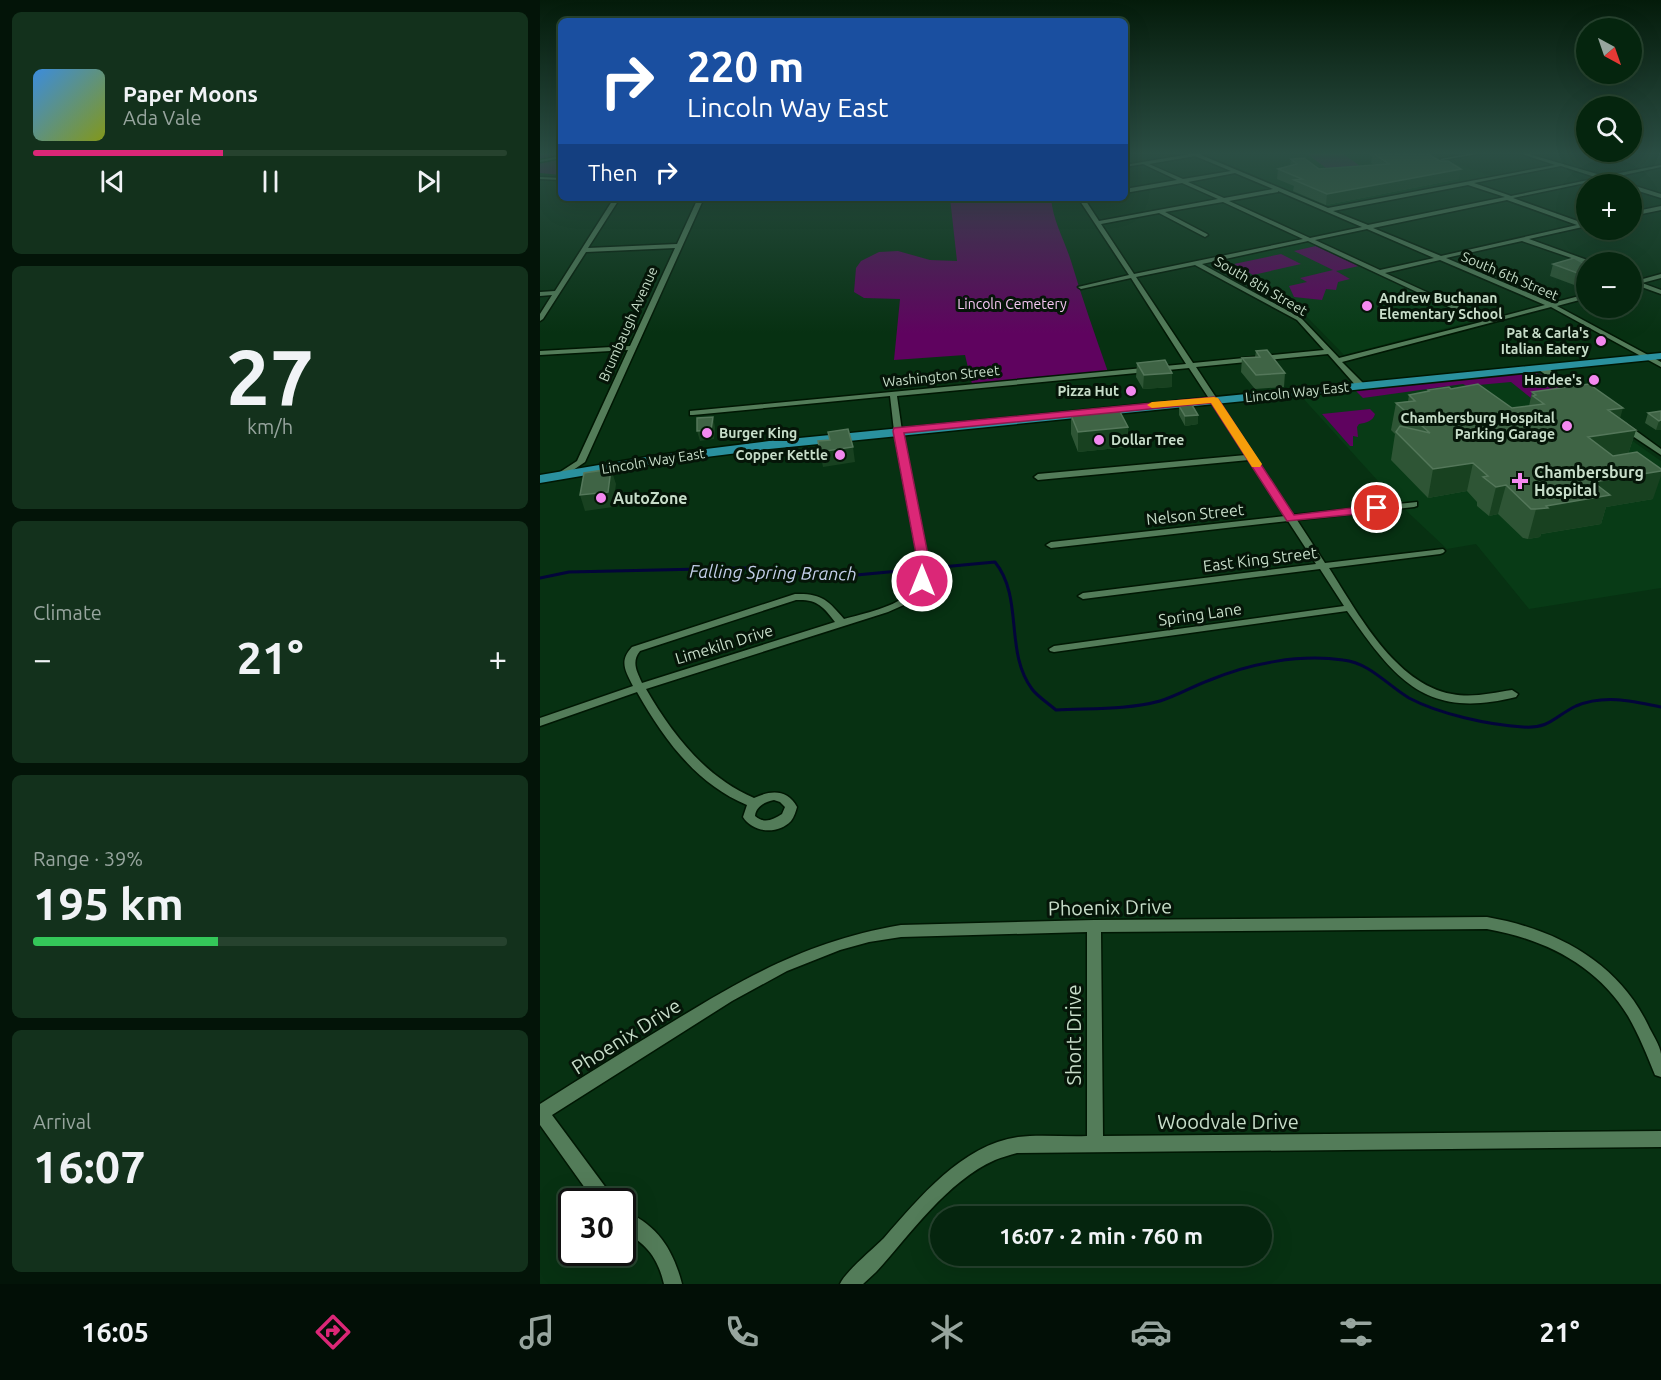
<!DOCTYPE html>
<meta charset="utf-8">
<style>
body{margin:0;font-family:Ubuntu,sans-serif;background:#13311c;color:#f1f3f6;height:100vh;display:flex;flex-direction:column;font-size:22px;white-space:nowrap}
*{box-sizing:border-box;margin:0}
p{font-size:20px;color:#97a59e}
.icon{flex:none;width:33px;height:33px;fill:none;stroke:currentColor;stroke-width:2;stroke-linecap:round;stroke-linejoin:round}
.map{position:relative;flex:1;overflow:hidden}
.drawer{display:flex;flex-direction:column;gap:12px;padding:12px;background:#031408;width:540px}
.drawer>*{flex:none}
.banner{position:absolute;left:18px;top:18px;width:570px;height:183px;border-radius:9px;box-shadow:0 6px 24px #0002,0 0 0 2px #26422e;background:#1a4fa0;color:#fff;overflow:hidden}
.needle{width:39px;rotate:140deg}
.fabs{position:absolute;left:1036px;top:18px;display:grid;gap:12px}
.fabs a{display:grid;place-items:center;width:66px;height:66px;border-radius:50%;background:#05250e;box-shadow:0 6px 24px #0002,0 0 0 2px #26422e;font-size:30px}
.speed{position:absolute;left:18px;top:1188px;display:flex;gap:12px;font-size:30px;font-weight:700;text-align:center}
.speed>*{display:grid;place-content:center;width:78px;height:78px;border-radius:50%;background:#05250e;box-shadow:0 6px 24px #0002,0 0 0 2px #26422e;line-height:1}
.speed .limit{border:3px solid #111;border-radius:9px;background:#fff;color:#111}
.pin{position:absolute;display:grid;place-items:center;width:51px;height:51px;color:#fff;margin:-26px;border:3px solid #fff;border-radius:50%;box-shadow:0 2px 6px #0007}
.me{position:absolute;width:66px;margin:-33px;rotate:0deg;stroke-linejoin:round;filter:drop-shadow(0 0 4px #0008)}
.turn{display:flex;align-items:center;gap:21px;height:126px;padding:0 30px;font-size:27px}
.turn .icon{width:78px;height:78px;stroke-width:2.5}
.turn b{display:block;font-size:42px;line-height:51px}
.then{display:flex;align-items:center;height:57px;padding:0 30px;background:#0003;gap:12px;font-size:22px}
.big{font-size:45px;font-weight:600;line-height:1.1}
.drawer .card{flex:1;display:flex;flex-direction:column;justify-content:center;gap:9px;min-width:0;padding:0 21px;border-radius:9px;background:#13311c}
.drawer .dial{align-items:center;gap:0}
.dial b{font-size:78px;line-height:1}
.song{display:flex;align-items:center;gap:18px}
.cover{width:72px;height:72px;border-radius:9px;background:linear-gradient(135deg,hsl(210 70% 55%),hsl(70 70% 35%))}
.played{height:6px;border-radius:3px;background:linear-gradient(90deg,#db2777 40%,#26422e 40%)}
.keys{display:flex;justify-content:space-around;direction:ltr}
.heat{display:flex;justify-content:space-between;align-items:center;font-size:33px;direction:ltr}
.charge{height:9px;border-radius:4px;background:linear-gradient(90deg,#34c759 39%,#26422e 0)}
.trip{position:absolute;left:390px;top:1206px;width:342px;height:60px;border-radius:30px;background:#05250e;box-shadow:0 6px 24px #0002,0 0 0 2px #26422e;font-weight:600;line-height:60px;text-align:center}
.tabs{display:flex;height:96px;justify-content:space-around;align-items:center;background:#020f06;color:#97a59e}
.tabs .icon{width:42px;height:42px}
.tabs .on{color:#db2777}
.tabs b{font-size:27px;color:#f1f3f6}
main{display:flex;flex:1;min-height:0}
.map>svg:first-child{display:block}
</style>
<main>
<section class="drawer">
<div class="card">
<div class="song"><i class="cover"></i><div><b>Paper Moons</b><p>Ada Vale</p></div></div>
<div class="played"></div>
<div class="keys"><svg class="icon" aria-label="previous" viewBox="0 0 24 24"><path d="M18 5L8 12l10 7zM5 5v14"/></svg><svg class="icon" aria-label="pause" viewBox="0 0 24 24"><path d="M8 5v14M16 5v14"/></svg><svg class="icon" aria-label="next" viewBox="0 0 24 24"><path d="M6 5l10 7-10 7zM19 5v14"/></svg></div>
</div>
<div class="card dial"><b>27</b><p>km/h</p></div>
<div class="card"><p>Climate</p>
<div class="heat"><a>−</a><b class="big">21°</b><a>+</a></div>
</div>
<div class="card"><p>Range · 39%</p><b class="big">195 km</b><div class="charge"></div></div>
<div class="card"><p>Arrival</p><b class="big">16:07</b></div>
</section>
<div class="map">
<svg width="1121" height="1284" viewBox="0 0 1121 1284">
<rect width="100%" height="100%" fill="#073112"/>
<path fill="#083b16" d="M680,153H883L952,176L790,208L667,155Z
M768,242L843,276L937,320L804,355L767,317L668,263Z
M996,373L1121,461V588L989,609L936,544L907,549L857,502L761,396Z"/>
<path fill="#5f035f" d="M0,153H21V175L0,173Z
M766,153H802L820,166L786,168Z
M410,198H511C513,221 524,239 531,261C542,298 555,335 568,372L432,384L425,355L354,360L360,299L324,298L314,292L316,268L321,261L339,252L358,251L390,260L417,261Z
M776,246L819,266L796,271L810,279L798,282L796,290L786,289L782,300L754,297L749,286L767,282L760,278L793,270L754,251Z
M741,254L761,264L713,275L694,264Z
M991,372L1003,375L1034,398L1001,406L971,382L927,386L923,384L823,398L816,391L760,395Z
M830,409L835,414C833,421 826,423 819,424L817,427L818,437L813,436V446H810L782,414Z"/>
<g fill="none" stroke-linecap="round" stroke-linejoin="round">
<path stroke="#03053a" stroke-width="3" d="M0,578L29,572L206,568L295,577L455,562C484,598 464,651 492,689C498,697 508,703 516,710C550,708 587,710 620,701C637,696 653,686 670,680C711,663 759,654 803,660C830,663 847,685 869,698C899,714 949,725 983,727C1010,729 1015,716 1036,706C1064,694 1093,701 1121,707"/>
<g stroke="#001703" stroke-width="3">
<path id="minor" d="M650,153H661V155L788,208L1015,165L979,153H985L1064,176L1121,165V167L1070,178L1086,183V184L1064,179L973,198L1043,223L1047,222V226L989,239L1050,261L1051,262L1046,263L982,241L906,258L1012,303L1047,294V298L1017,306L1121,362V367L1011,307L802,362L824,384V388H818L788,354L656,367L753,515L877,502V506L874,507L757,520L785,563L903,549L905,551L903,553L900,554L789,568C818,613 855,684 912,694C932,698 952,693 972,690L978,694L976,697C885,720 855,679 807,611L514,652L510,651L509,649L514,646L804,606L780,569L543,599L538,596L543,593L776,564L748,521L511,548L506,545L511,542L745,516L709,460L498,480L494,477L498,474L706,455L649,368L357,396L362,431L390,570L379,595L366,604L348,612L106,689C132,734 165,777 214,798C231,790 247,789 257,807C256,811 254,817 251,821C238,835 213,833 203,817L207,805C156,784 123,738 97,692L0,726V718L93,686C85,670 79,661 92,647L255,594C281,593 288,600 304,619C322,614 357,607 370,592C375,587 377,576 380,570L354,431L350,396L153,415H150V411L646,364L591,278L541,289L538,287L589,275L538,198H544L559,221L678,199L642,183L585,193V189L637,180L603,164L585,167V165L650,154ZM655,156L691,171L643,179L609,164ZM1021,166L1058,178L971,196L934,183ZM695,173L733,189L684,198L648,182ZM928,185L965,197L828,225L793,211ZM738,192V191L822,227L770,238L689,201ZM967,200L1037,225L901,256L833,228ZM683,202L763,239L594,274L561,224L619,213L665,237L668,235L667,234L625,212ZM827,229L894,258L840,270L775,240ZM768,241L941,322L799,358L761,318L662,264ZM900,260L1005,305L948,320L845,273ZM655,265L757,320L784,350L653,363L596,277ZM256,600C277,599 283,606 295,622L102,683C97,672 91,662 100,651ZM234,800L240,802L245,807L242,814C233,820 224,824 215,816C216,806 225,802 234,800Z
M933,153H943L902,160L900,159Z
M21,156V158L0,162V160Z
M0,177L21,178V180L0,179Z
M1092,185L1121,194V198L1092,189Z
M74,198H80L48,248L137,244L158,198H164L45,462L20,479L16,476L17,474L37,461L88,350L0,355V351L90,346L135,248L46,252L3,319L0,321V314L12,295L0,296V292L15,291Z
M1121,206V210L1092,216V212Z
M1121,274V278L1102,283L1121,290V294L1096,285L1092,286V282Z
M999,366H1005L1042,394L1035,396L999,370Z
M1082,425H1088L1121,449V455L1082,429Z
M947,917C1015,929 1077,961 1108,1025C1112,1034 1120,1045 1121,1054C1121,1061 1121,1070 1121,1077L1115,1075C1107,1055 1099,1035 1088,1016C1057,965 1004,939 947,929L561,932L563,1136L1121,1131V1147L477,1153C470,1155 462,1157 455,1160C407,1181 370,1235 336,1272L323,1284H300C305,1272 333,1249 344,1238C379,1198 422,1145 478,1137C500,1134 524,1137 547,1136V932L361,937L329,942L300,950L247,971L192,1001L12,1115L72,1196L74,1202H55L0,1125V1104C41,1078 82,1052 124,1027C204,978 267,941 361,925L554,920Z
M82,1210C117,1224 133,1249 142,1284H124C117,1255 106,1245 82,1229Z"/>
</g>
<g stroke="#001703" stroke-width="3">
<path id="highway" d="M1121,353V359L229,449L118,463L0,483V475L118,455L229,441Z"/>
</g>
<use href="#minor" fill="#537c59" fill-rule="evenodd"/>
<use href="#highway" fill="#2a919f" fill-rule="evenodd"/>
</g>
<path fill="#2e5535" d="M827,153H886L919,179L786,205L753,191L754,186L737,179L738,169L750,166L751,159L779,169L835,165L831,163L832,157Z
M1013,264L1047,265L1037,286L1010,276Z
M716,351L745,373L744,387L715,389L701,372L702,358L715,357Z
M597,363L632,373V387L603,389L596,377Z
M911,389L972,408L989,406L992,392L1080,418L1096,430L1088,454L1113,499L1066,507L1061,524L1001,534L1000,537L988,539L983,538L958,514L949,516L937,506V502L927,491L888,498L851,460L855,434L851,430L856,403L868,401L869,395L887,392L888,390Z
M639,406L658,415V424L645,426L639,415Z
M1121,411V430H1116L1105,423L1108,413Z
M531,415L588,427L587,447L538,452L531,434Z"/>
<path fill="#184120" d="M921,169L919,179L786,205L787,194Z
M1047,272V283L1037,286L1040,274Z
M632,373V387L603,389L604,375Z
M1083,408L1076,433L1096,430L1087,457L1039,465L1048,437L1068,410Z
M658,415V424L645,426V416Z
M173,417L175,427L174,439L160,441L157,431Z
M1121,420V430H1116L1119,421Z
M588,427L587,447L538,452V432Z
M313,447L315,462L283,467L280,452Z
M933,463L927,491L888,498L893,469Z
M71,469L76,484L73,507L45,511L40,495Z
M1121,471V476L1113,499L1066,507L1061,524L1001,534L1000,537L988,539L996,509L1006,506L1053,482Z
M966,485L958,514L949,516L956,487Z"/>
<path fill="#3f6445" stroke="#54775a" stroke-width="1.5" d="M833,153H886L900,161H908L921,169L787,194L754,180L762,179L738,169L757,164L751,159L764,158L779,169L849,164Z
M1034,258L1047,265V272L1040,274L1013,264Z
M727,350L745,373L716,375L702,358L720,357L716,351Z
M625,360L632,373L604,375L597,363Z
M938,384L972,408L1004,404L993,396L996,395L992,392L1049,384L1083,408L1068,410L1096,430L1048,437L1073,456L1097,452L1121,469V471L1053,482L1070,495L1006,506L1008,508L996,509H991L966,485L956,487L943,477L948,476L933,463L893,469L856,432L860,426L890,433L856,403L875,401L869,395L889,391L888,390L909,387L911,389Z
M652,405L658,415L645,416L639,406Z
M578,408L588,427L538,432L531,415L535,412Z
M1121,411V420L1119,421L1108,413Z
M173,417L171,430L157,431V418Z
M308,429L313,447L280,452L278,441L290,440L288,432Z
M71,469L68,492L40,495L44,473Z"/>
<linearGradient id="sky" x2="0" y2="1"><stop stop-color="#041b0a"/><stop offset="0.46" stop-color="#2b4e44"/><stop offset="1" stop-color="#2b4e44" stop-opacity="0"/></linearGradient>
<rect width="1121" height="333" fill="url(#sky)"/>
<path fill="#db2777" stroke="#8e194d" stroke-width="1.5" d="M674,397L679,400L754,515L837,505L843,508L837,512L747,521L671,403L364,433L391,570L386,584H377L375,581L379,570L353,431L354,428Z"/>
<path fill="#f59e0b" d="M674,397L678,398L722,464L720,467H712L671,403L612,408L607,405L612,402Z"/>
<g fill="#f489f0" stroke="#051508" stroke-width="2">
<circle cx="827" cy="306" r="6"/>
<circle cx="1061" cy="341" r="6"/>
<circle cx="1054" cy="380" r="6"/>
<circle cx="591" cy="391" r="6"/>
<circle cx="1027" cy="426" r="6"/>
<circle cx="167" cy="433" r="6"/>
<circle cx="559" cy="440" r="6"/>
<circle cx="300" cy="455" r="6"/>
<path d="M977 472h6v6h6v6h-6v6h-6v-6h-6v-6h6z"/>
<circle cx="61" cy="498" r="6"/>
</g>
<g text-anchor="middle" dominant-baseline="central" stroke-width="6" stroke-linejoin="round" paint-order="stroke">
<g font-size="14" fill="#c7ddc9" stroke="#051508">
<text transform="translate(970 276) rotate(23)">South 6th Street</text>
<text transform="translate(721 286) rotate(30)">South 8th Street</text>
<text transform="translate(88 324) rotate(-66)">Brumbaugh Avenue</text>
<text transform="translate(401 376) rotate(-6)">Washington Street</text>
<text transform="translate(757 392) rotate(-6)">Lincoln Way East</text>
<text transform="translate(113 461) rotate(-9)">Lincoln Way East</text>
</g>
<g font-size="14" font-weight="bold" fill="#c7ddc9" stroke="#051508" text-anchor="end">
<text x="839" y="298" text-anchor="start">Andrew Buchanan<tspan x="839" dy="16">Elementary School</tspan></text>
<text x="1049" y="333">Pat &amp; Carla's<tspan x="1049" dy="16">Italian Eatery</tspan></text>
<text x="1042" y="380">Hardee's</text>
<text x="579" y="391">Pizza Hut</text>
<text x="1015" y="418">Chambersburg Hospital<tspan x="1015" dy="16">Parking Garage</tspan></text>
<text x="179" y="433" text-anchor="start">Burger King</text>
<text x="571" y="440" text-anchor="start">Dollar Tree</text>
<text x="288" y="455">Copper Kettle</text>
</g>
<g font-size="14" fill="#f6c7f3" stroke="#051508">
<text x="472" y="304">Lincoln Cemetery</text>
</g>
<g font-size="16" font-weight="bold" fill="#c7ddc9" stroke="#051508" text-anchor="start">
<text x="994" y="472">Chambersburg<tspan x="994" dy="18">Hospital</tspan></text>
<text x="73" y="498">AutoZone</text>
</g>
<g font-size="16" fill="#c7ddc9" stroke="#051508">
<text transform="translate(655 514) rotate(-6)">Nelson Street</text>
<text transform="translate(720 559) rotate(-7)">East King Street</text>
<text transform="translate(660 614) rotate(-8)">Spring Lane</text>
<text transform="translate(184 644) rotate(-17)">Limekiln Drive</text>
</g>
<g font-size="18" font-style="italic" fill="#c3cee9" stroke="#051508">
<text transform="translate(233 572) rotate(1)">Falling Spring Branch</text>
</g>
<g font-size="20" fill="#c7ddc9" stroke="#051508">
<text transform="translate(570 907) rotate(-1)">Phoenix Drive</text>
<text transform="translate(533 1035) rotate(-90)">Short Drive</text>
<text transform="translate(86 1036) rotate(-32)">Phoenix Drive</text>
<text x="688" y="1121">Woodvale Drive</text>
</g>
</g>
</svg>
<div class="fabs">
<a><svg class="needle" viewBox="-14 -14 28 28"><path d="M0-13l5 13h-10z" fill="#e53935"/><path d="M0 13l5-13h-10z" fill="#97a59e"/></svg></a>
<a><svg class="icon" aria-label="search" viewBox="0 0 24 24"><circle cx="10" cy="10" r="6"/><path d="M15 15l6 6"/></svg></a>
<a>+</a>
<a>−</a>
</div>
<div class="speed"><div class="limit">30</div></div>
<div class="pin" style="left:837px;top:508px;background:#d93025"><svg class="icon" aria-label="arrive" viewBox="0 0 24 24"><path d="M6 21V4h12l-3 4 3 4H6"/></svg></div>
<svg class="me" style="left:382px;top:581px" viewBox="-20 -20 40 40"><circle r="17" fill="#db2777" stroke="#fff" stroke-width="3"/><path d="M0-11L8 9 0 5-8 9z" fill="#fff"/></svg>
<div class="trip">16:07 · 2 min · 760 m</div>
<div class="banner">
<div class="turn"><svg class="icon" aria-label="right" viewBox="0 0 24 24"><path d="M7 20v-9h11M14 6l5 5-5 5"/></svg><div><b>220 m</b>Lincoln Way East</div></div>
<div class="then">Then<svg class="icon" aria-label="right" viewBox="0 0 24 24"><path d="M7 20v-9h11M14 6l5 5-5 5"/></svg></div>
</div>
</div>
</main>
<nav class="tabs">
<b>16:05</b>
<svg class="icon on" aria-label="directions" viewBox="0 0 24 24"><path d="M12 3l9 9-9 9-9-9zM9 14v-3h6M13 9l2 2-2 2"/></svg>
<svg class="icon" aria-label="music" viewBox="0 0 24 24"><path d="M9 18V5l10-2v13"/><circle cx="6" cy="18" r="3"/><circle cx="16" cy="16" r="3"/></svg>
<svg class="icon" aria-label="phone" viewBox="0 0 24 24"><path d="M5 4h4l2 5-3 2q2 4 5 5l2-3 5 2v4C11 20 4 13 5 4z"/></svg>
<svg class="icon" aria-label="climate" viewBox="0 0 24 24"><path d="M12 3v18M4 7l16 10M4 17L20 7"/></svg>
<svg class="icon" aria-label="car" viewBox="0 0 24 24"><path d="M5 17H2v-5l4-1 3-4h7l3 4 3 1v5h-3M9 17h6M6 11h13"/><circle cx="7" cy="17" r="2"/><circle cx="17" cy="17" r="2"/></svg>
<svg class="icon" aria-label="filters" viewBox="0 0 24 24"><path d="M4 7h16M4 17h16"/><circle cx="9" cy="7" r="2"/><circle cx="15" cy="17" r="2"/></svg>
<b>21°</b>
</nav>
